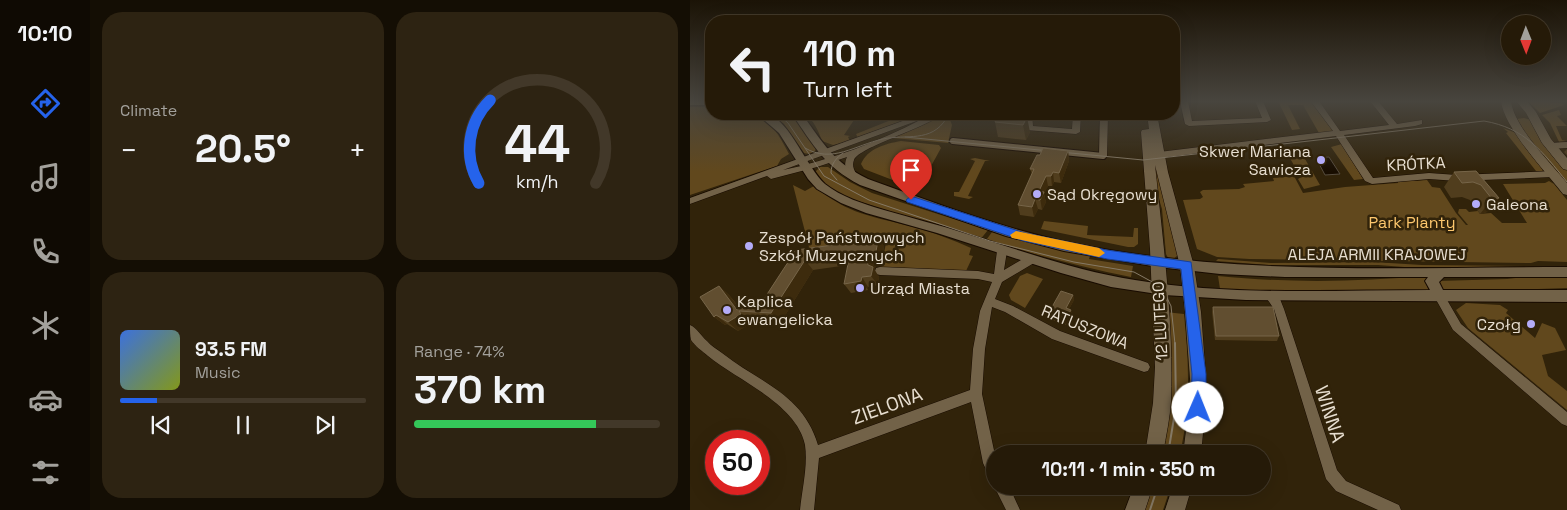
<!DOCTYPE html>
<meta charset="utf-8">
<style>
body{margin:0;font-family:"Space Grotesk",sans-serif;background:#2d2312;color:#f1f3f6;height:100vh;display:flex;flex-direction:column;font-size:19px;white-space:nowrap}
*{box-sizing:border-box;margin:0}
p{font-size:16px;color:#a3a19c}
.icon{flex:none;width:28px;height:28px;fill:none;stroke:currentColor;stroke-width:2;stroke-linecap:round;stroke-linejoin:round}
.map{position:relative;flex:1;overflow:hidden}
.details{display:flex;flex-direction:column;gap:12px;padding:12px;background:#140e04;width:600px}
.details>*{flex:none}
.banner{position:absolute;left:15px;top:15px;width:475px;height:105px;border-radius:20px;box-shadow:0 5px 20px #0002,0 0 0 1px #423829;background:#251a08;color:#f1f3f6;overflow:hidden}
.needle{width:32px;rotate:179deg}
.fabs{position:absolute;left:811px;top:15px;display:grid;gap:10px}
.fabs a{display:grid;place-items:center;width:50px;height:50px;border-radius:50%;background:#251a08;box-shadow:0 5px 20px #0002,0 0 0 1px #423829;font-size:25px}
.speed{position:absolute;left:15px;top:430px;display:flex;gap:10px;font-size:25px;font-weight:700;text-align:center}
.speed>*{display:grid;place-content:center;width:65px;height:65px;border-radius:50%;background:#251a08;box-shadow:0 5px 20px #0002,0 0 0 1px #423829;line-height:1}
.speed .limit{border:8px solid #d22;background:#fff;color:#111}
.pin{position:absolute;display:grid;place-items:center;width:42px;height:42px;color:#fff;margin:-51px -21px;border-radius:50% 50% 50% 0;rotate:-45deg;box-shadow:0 0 5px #0007}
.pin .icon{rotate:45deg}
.me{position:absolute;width:55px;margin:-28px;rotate:1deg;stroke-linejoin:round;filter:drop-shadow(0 0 4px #0008)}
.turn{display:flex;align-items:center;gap:18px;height:105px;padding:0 15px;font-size:22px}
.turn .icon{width:65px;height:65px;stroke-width:2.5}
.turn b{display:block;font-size:35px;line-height:42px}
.big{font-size:38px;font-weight:800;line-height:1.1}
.details .tile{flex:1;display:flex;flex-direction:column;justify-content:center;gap:8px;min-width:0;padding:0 18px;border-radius:20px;background:#2d2312}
.details .dial{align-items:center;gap:0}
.dial svg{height:130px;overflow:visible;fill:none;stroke:#423829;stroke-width:7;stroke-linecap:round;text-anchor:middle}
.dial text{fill:#f1f3f6;stroke:none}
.song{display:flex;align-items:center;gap:15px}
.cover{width:60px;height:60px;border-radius:8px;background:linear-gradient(135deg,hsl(220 70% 55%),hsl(70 70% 35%))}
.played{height:5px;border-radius:2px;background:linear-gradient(90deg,#2563eb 15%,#423829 15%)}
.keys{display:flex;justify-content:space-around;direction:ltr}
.heat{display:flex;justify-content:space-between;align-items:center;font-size:28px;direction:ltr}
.charge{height:8px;border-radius:4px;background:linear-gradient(90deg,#34c759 74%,#423829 0)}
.details .tiles{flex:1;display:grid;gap:12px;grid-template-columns:repeat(2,1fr)}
.trip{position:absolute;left:296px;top:445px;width:285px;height:50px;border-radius:25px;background:#251a08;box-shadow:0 5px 20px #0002,0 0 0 1px #423829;font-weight:800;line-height:50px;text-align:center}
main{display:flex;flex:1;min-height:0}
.menu{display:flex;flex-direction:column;width:90px;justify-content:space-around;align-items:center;background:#0f0a03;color:#a3a19c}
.menu .icon{width:35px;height:35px}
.menu .selected{color:#2563eb}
.menu b{font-size:22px;color:#f1f3f6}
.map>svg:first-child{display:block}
</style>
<main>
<nav class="menu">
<b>10:10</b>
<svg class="icon selected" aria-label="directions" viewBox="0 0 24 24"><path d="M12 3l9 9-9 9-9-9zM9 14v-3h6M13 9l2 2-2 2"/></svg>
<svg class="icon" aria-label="music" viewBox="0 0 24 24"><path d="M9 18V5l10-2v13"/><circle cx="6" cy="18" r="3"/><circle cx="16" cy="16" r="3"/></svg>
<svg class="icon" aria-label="phone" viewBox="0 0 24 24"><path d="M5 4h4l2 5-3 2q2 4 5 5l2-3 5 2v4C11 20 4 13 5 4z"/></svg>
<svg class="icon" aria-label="climate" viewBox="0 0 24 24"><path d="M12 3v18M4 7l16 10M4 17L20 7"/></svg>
<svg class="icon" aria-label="car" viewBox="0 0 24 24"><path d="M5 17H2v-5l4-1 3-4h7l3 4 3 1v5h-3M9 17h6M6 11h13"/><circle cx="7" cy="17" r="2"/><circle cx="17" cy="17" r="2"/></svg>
<svg class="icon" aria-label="filters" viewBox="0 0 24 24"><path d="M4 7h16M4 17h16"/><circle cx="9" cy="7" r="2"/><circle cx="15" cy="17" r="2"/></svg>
</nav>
<section class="details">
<div class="tiles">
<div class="tile"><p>Climate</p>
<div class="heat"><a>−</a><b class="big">20.5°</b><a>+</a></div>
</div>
<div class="tile dial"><svg viewBox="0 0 100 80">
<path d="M14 69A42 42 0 1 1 86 69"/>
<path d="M14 69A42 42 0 0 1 21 18" stroke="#2563eb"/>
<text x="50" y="56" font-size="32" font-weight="700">44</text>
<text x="50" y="72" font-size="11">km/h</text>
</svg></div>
<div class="tile">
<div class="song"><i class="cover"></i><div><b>93.5 FM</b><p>Music</p></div></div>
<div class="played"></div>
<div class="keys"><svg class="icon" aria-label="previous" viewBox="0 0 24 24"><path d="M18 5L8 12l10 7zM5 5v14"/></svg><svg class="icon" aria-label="pause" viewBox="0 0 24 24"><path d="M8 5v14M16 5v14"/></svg><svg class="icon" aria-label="next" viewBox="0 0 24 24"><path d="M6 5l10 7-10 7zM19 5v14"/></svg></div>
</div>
<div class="tile"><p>Range · 74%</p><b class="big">370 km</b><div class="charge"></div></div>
</div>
</section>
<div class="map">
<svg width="877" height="510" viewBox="0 0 877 510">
<rect width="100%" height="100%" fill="#31230a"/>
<path fill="#61481d" d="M588,101H620L643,131L629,133L613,105H598L610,129L602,130Z
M838,101L871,103L874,105L850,113Z
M0,107H21V114C67,114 76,109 99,154L91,159L87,166L0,195Z
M869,110L871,115L867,116L877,126H866L872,140L877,141V143L870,144L860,123L852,115Z
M79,114H102L126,148L125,151L119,154L114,153L94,124Z
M114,114H168L154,135L160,136L158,137L160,141L143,145L132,141C128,130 124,120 114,114Z
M216,114H236L168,138L166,134Z
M255,114L259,117L262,125L258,143L203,138L246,116Z
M834,118L841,120L858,148L877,170V186L836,136L826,119Z
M813,128L826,133L854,169L852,171H846L816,133L818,132Z
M211,141L249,145L251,148L229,188L226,189L174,169L171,164C178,148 195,144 211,141Z
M652,144L673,179L664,180L641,147Z
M596,151L611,152L630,185L614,189L608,179L613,176L606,169Z
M285,158L300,161H295L278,196L283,197L279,199L264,196V192H269L285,161L280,159Z
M465,165L487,249V256L483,259L478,258L476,254L472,209L464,183Z
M130,167H138L160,182L182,193L298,230L289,241L162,199C149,194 130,186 125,172Z
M604,176L613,193L655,187L708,183V181L711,182L722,179L725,181L737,180L742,187L750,188L766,213L776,225H778L768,213L769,209H776L779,212L788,211L790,214L801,213L812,223H837L813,184L855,183L859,181L864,184L877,200V262L848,261L841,263L559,259L527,257L507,249L493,200L510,199L513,197L510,192L513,190L549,189L555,187L553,184L584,181L583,178Z
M103,185L115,191L124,186C159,215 182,216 223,227C243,232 263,240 281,248L279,255L283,256L276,271L191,268L196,243L121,255Z
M354,221L398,226L397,235L443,237L444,228H448V244L444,247H438L351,229Z
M302,232L364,249L400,256L399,259L443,266L441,277C392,268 344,252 294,243Z
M528,259L581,263L683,262L732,265L842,266L727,268L688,265H579L526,261Z
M337,273L353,279L335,308L321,300L319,295L330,276Z
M528,276C596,283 667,282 735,276L737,277L735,281L739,291L569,292L530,289Z
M841,276H877V288L757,292L751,289L748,281L817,279Z
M776,303L810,305L818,310L816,313L845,338L852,323L865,328L876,350L852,355L858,376L877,391V410L778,328L766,310Z
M475,312L494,314C499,364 501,405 490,454H471Z
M461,486H481L473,510H453Z"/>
<path fill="#180d00" stroke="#564c3e" d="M639,157L650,174L635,175L626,158Z"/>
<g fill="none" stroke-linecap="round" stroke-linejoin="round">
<g stroke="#180b00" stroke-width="8">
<path id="pedestrian" d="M263,141L413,156"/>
</g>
<g stroke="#180b00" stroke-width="1">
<path id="minor" d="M490,101H498L502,121L572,118L565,101H573L581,120L577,122L499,126L495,124Z
M623,101H629L650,131L699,125L680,101H688L707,124L732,120V124L725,126L654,135L683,178L739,173L767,175L863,171L867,174L863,177L767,181L739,179L682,184L675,181L646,136L469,158L465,155L469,152L643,131L622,103Z
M232,114H252C236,128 169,147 164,160C161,167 166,173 169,178L168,180H162C156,173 153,166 157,157L127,167L81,179L77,176L0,204V198ZM232,119C188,142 141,160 93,170Z
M334,114H342L343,126L382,129L383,114H391L390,132L386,134L336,130Z
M410,114H418L417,156L413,159L409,156Z
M877,142V148L860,149L856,146L860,143Z
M312,247L316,248L317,251L314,270L336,257H344L345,260L344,263L312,282L305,299L323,306L370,331L458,363L460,367L458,371L454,372L362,339L315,312L302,307L295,349L292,394L305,455V480L300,478L293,463L281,402L129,458L124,510H110C112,489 118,466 115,445C107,404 47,380 18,356C12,351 5,346 1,340C0,336 0,330 0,325C7,328 11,336 17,341C21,346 27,349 32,353C70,383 113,394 128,445L280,390L283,349L290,311L302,282L288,279L190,275L186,274L185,271L186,268L190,267L288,271L304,274L307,251L308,248Z
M580,292L590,299L594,309L647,470L656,481L709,505L711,510H688L646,491L636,479L584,309L575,296L576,293Z
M749,292L753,293L771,324L877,412V426L872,424L763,330L744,296L745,293Z
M305,484V486H319L330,510H316L304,486Z"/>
</g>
<g stroke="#180b00" stroke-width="2">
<path id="tertiary" d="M0,101H21V105H0Z
M67,114C70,114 75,113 78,114C100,121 117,168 135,184C151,197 174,204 194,210C221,218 250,225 277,234C333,251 387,271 445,280C540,296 643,290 740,290L735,281L738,277H595L530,274L468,267L374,251L316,236L170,185C134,166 124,146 102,114H112C134,144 143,162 178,179C242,202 306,226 372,241C538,277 709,267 877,267V277H754L749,282L753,290H877V302L556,300L474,295L421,287L371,273L247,233L176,213L151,203L127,189L118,179L89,133Z"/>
</g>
<g stroke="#180b00" stroke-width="1">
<path id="secondary" d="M811,101H821C824,127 860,162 877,183V195L873,194C855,171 814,128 811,101Z
M826,101H837L846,112L861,139L877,158V170L873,169L852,143L836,113Z
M457,114H467L478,172L504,266L511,312L517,392L511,454H493L501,392L495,312L490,266L465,165C473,241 484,325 481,401C480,418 476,436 473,454H455L463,403L465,367L460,249L451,132L452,130L459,129Z
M444,486H463L455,510H435Z
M483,486H502L495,510H475Z"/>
</g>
<use href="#pedestrian" stroke="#726248" stroke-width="6"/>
<use href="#minor" fill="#726248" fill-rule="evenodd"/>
<use href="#tertiary" fill="#726248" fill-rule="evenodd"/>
<use href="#secondary" fill="#726248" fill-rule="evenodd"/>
<path stroke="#867a66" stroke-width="1" d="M88,114L98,123L134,176L179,200L300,241L384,262L444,272L466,284L474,292L481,306L485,344
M215,137L453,160L794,121C835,128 852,151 877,182
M115,148C142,164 165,145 193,139C216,134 241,143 256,119
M147,180L141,173C141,164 146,158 153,153"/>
<path stroke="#867a66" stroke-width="2" d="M478,454L486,406L485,343
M460,510L468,486"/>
</g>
<path fill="#503d1d" d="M331,115L340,132L336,140L308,137L305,122Z
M877,149V155L874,152Z
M378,151L379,161L371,183L364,182L362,186H358L354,194L356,202L352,210L348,209L344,217L330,215L328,205L342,174L340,169Z
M786,171L809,198L797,212L790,214L780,200L772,197L761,198L754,187L764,172Z
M189,236L194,246L191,265L186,266L184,269L189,277L188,285L178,287V290L161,293L154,284L158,265L123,270L91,322L59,320L61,323L48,331L37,324L35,325L24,317L29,286L39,295L50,308L72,302L106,250L158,243Z
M383,295L384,300L379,309L382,314L376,325L359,319L358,314Z
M523,307L589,336L587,341L525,340L522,312Z"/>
<path fill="#3d2b0d" d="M337,117L340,132L336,140L333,125Z
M378,151L379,161L371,183L369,173Z
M363,172L364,182L362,186L361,176Z
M356,176L358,186L354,194L356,202L352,210L349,191Z
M809,198L797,212L790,214L802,199Z
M345,199L348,209L344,217L342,207Z
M189,236L194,246L191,265L186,266L184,269L189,277L188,285L181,276L177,261Z
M115,260L123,270L91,322L81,313Z
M172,277L178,287V290L171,281Z
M29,286L39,295L52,312L47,310Z
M383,295L384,300L377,313L376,308Z
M381,310L382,314L376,325L375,320Z
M49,311L61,323L48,331L38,322Z
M26,315L37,324L35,325L24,317Z"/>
<path fill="#614e30" stroke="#766549" d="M309,114L331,115L337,117L333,125L305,122Z
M353,148L378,151L369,173L363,172L361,176H356L349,191L354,192L350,200L345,199L342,207L328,205L344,169H340L347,155H350Z
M786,171L809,198L802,199L791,185L783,182L772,183L764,172Z
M189,236L185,256L179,257L177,261L178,265L183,267L181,276L172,277L171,281L154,284L160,254L115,260L81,313L49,311L51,314L38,322L26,315L24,317L10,297L29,286L47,310L60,302H72L106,250L158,243L159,240L166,237Z
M371,291L383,295L376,308L381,310L375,320L358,314Z
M523,307H583L589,336H526Z"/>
<linearGradient id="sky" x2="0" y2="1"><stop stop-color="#1b1306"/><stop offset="0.59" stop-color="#48453e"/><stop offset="1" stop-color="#48453e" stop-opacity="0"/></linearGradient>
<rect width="877" height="172" fill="url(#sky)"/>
<path fill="#2563eb" stroke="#184099" d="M221,196L335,233L417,250L501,262L516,374V408L514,413L508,415L503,413L501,408L502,374L491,269L417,259L334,241L217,202L216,200Z"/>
<path fill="#f59e0b" d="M326,231L409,248L415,253L409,257L322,238L320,235Z"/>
<g fill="#b4acf9" stroke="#31230a" stroke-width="2">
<circle cx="631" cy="160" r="5"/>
<circle cx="347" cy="194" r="5"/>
<circle cx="786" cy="204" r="5"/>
<circle cx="59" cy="246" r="5"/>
<circle cx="170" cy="288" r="5"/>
<circle cx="37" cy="310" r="5"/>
<circle cx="841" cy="324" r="5"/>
</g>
<g text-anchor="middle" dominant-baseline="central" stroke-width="5" stroke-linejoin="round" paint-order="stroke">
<g font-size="16" fill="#e7ded0" stroke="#31230a" text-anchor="start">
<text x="621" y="151" text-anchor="end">Skwer Mariana<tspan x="621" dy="18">Sawicza</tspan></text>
<text x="357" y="194">Sąd Okręgowy</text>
<text x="796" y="204">Galeona</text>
<text x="69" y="237">Zespół Państwowych<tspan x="69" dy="18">Szkół Muzycznych</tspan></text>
<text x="180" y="288">Urząd Miasta</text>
<text x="47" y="301">Kaplica<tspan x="47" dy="18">ewangelicka</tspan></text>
<text x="831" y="324" text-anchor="end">Czołg</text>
</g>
<g font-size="16" fill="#e7ded0" stroke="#31230a">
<text transform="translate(726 164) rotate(-3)">KRÓTKA</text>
<text x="687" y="254">ALEJA ARMII KRAJOWEJ</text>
<text transform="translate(470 321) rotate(-93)">12 LUTEGO</text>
<text transform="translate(395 327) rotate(22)">RATUSZOWA</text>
</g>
<g font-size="16" fill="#fdc76d" stroke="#31230a">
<text x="722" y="222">Park Planty</text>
</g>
<g font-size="19" fill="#e7ded0" stroke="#31230a">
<text transform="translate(197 406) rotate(-20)">ZIELONA</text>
<text transform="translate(640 414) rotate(72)">WINNA</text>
</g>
</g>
</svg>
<div class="fabs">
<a><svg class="needle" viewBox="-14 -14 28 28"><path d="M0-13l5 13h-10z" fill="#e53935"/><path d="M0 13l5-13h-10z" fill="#a3a19c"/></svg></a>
</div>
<div class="speed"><div class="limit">50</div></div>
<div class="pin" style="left:221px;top:200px;background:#d93025"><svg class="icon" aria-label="arrive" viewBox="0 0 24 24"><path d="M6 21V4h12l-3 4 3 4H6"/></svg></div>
<svg class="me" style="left:508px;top:408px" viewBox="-20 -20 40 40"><circle r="19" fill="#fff"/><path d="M0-13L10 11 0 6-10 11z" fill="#2563eb"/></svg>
<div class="trip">10:11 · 1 min · 350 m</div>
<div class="banner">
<div class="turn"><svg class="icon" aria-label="left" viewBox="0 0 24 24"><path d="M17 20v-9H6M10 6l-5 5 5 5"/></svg><div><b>110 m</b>Turn left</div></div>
</div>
</div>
</main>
